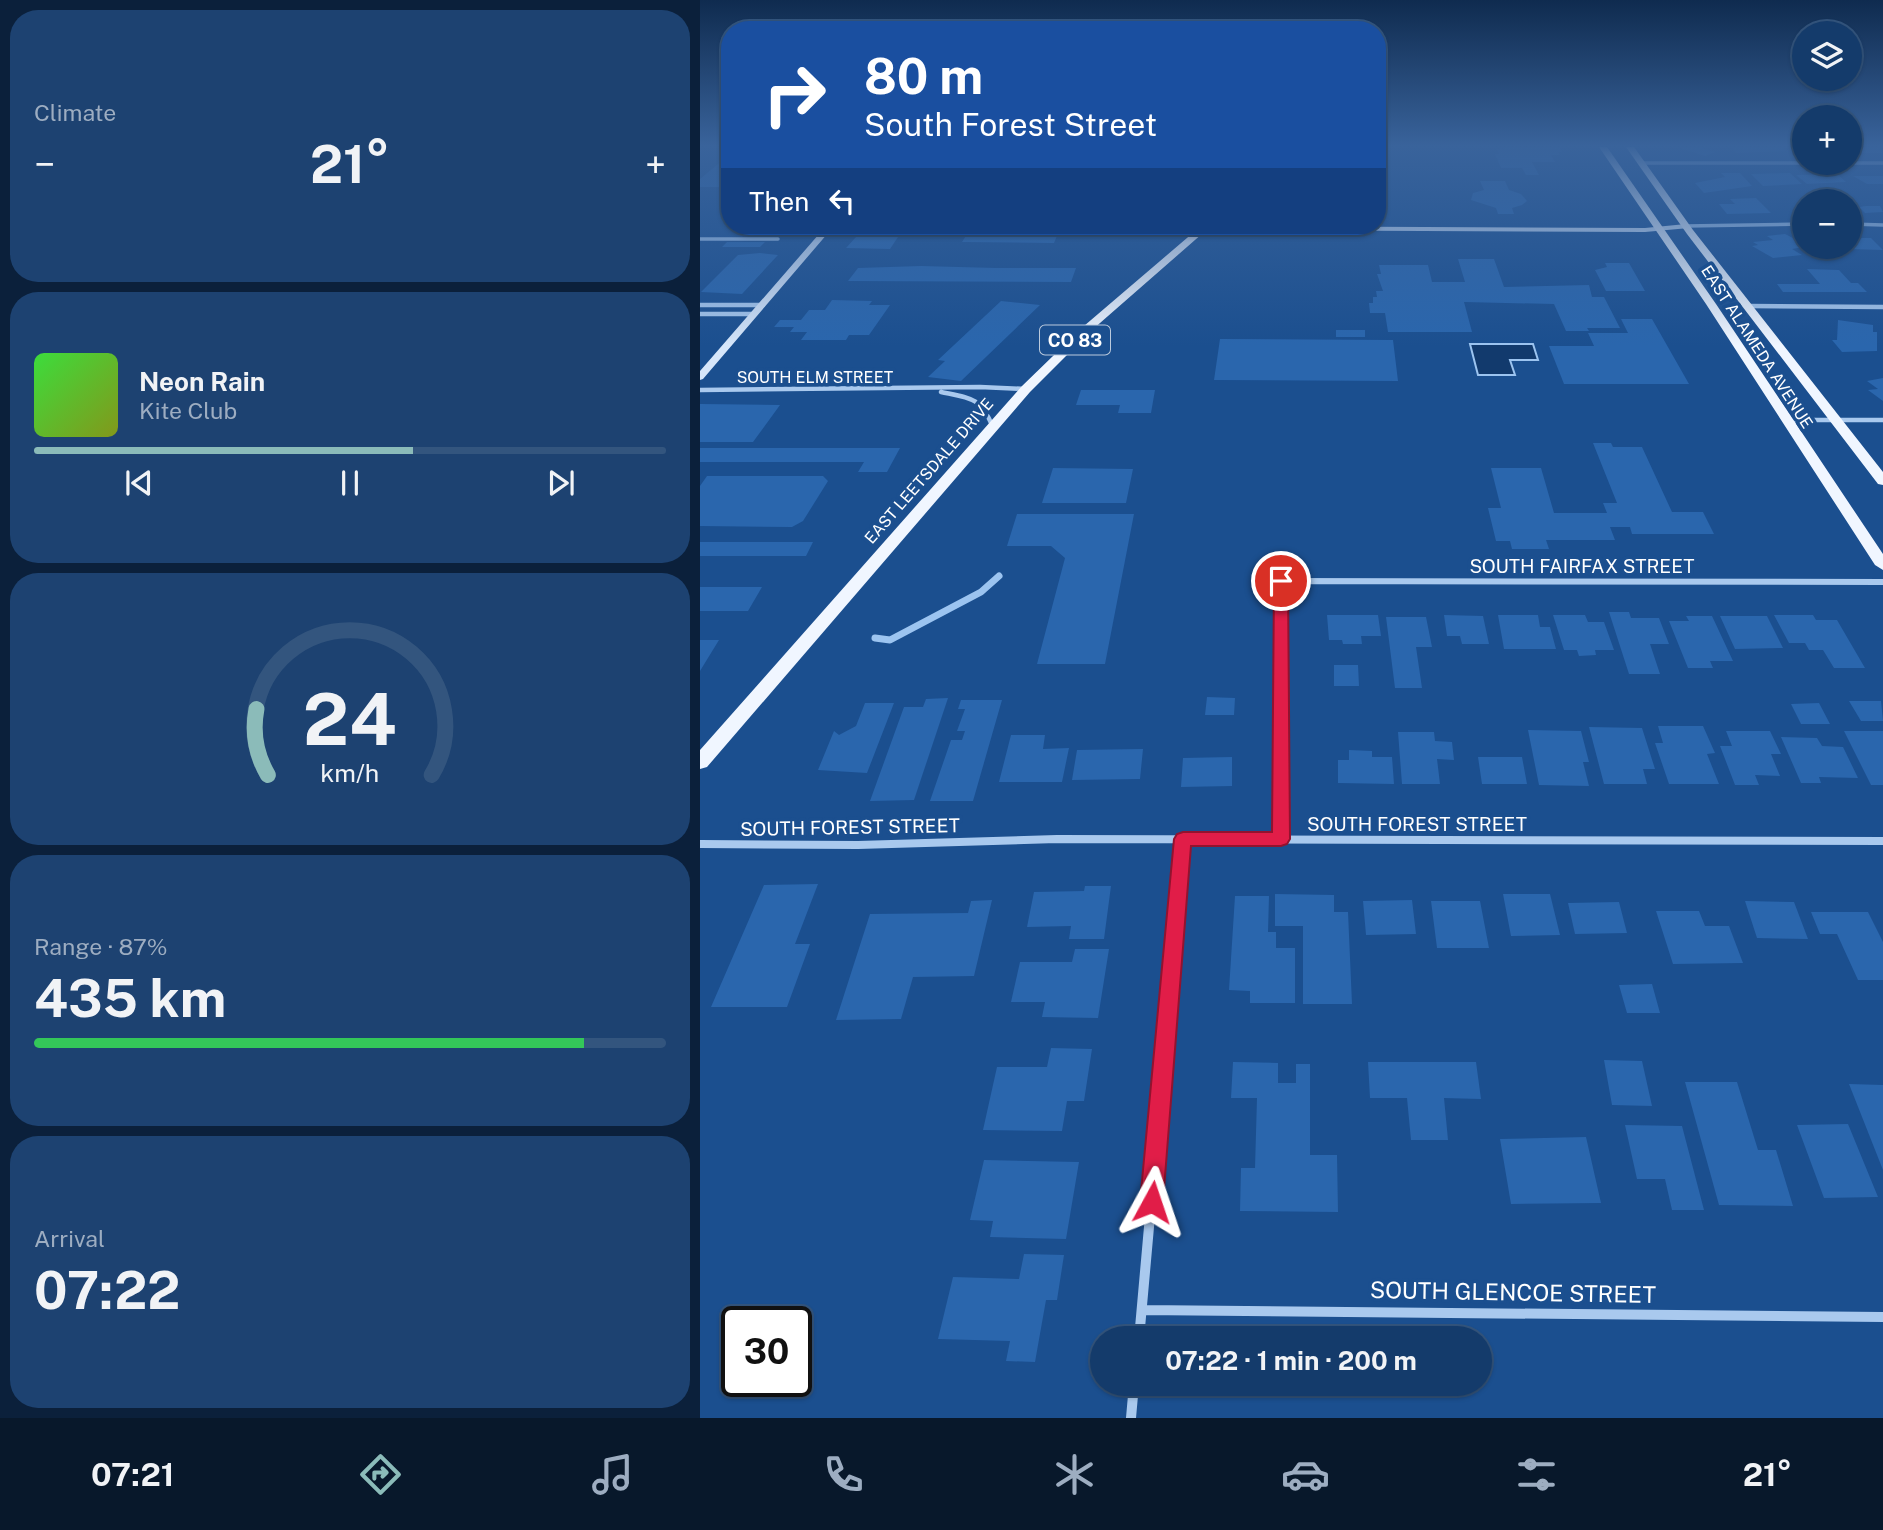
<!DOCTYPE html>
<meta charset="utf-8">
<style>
body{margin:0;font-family:"Public Sans",sans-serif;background:#1d4271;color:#f1f3f6;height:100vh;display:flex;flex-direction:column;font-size:26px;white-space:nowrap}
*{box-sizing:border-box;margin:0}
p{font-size:23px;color:#9dadc1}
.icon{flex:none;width:38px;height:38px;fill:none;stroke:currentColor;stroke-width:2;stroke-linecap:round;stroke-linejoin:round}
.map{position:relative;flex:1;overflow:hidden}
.details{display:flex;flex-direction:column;gap:10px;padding:10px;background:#0b203b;width:700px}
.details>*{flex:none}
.top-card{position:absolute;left:21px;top:21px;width:665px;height:214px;border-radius:28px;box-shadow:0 2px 5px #0004,0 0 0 2px #33557e;background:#1a4fa0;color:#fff;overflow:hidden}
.fabs{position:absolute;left:1092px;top:21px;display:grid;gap:14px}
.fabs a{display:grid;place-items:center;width:70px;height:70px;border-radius:50%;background:#143b6b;box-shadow:0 2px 5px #0004,0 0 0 2px #33557e;font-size:35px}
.speed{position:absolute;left:21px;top:1306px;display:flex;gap:14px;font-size:35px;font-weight:700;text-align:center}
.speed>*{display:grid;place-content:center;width:91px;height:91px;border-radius:50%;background:#143b6b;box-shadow:0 2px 5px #0004,0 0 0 2px #33557e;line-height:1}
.speed .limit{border:4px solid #111;border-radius:10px;background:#fff;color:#111}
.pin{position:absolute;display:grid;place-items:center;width:60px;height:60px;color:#fff;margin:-30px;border:4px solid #fff;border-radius:50%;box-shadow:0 2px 7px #0007}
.me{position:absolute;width:77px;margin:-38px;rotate:5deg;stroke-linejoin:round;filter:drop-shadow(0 0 5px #0008)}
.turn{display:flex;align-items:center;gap:24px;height:147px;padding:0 28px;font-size:32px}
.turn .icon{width:91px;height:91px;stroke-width:2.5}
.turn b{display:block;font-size:49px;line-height:60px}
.then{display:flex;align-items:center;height:66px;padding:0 28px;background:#0003;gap:14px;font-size:26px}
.big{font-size:52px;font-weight:700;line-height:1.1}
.details .widget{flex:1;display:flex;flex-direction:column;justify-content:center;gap:10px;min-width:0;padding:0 24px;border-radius:28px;background:#1d4271}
.details .dial{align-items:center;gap:0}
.dial svg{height:182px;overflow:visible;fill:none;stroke:#33557e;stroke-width:7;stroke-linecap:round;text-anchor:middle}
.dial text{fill:#f1f3f6;stroke:none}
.song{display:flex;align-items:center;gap:21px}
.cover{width:84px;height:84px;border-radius:10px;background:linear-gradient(135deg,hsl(120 70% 55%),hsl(70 70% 35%))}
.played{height:7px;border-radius:4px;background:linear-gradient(90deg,#8bbbb9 60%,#33557e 60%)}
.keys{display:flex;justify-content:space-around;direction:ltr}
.heat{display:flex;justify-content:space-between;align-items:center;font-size:38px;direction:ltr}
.charge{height:10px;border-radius:5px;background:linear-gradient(90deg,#34c759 87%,#33557e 0)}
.trip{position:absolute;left:390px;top:1326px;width:402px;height:70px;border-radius:35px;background:#143b6b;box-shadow:0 2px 5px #0004,0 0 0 2px #33557e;font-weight:700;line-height:70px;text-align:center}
.dock{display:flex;height:112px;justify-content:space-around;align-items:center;background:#08182b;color:#9dadc1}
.dock .icon{width:49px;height:49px}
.dock .active{color:#8bbbb9}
.dock b{font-size:32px;color:#f1f3f6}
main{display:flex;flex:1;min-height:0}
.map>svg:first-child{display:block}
</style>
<main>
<section class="details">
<div class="widget"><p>Climate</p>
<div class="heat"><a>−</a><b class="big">21°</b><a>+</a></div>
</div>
<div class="widget">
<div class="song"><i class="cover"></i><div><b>Neon Rain</b><p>Kite Club</p></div></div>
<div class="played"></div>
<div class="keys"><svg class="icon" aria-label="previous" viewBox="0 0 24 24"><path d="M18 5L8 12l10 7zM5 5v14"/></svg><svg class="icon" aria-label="pause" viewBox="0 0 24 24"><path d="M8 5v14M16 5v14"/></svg><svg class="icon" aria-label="next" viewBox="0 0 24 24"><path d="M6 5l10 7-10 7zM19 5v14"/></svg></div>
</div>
<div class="widget dial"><svg viewBox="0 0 100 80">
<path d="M14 69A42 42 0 1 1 86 69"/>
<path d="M14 69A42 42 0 0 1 9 40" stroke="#8bbbb9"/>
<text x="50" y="56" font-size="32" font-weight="700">24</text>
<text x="50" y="72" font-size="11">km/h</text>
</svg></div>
<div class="widget"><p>Range · 87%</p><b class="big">435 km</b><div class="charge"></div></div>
<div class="widget"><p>Arrival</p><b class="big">07:22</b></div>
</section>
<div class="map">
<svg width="1183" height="1418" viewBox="0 0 1183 1418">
<rect width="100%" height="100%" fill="#1b4f8f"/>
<path fill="#123a6d" stroke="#9cc4f0" stroke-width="2" d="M770,344H833L838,360H810L815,375H778Z"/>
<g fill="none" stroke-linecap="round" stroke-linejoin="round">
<path stroke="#9cc4f0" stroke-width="7" d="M175,638L190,640L281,592L299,576"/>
</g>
<path fill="#2a66ad" d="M812,147H860L862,152H858L860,155H851L855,162H832L839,175H826L822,168H801L795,154H799L797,149Z
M999,147L1015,152L1005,156L980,148Z
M1031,147H1083L1086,151L1036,153Z
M1150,147L1181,148L1183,153H1150Z
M30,154V187H0V179Z
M1021,173H1040L1052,186L1004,193L995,183L1025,177Z
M1090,173L1102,184L1063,186L1051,174Z
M1137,174L1146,182L1107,184L1096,175Z
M1153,176H1183V184H1167Z
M780,181H805L809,190L821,194L827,201L822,205L812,208L814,214H798L796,208L771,200L773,193L784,190Z
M1056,198L1071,213L1027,214L1019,204H1035L1030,199Z
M1166,206H1180L1183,212L1165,213L1159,207Z
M269,231H359L354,243L262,242Z
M1085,234L1097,240L1104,239V247L1092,249L1102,255L1073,258L1052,246L1058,245L1053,242L1073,240L1067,236Z
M156,237H198L190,249L146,248Z
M1150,238H1171L1183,250L1150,249Z
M27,242H65L60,247H22Z
M60,253L78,255L42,294L1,292L38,255Z
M758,259H794L804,287L889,285L892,297H904L920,328H887L889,331H866L854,304L764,302L772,332H688L685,313H670L669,303H673V297H677L676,291H683L677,274H681L679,265H728L732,282H765Z
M905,263H929L945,291H906L895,270L907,267Z
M221,266L296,268H376L371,282L148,281L158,268Z
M1107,269L1139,270L1151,283H1158L1167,292H1083L1077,284H1120Z
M132,300L172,301L169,305H190L169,335H149L146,340H101L107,332H90L94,327H74L80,320H101L109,310H125Z
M301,301L340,305L261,381L228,377L245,361L238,360Z
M921,319H952L989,384H864L849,346H894L888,333H928Z
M1138,320L1173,325V332H1177V351L1142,352L1132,340H1137Z
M636,330H665V337H636Z
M520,339L693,340L698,381L514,380Z
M1183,378V401L1168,390L1178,389L1167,381Z
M381,390H455L451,413H418L420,405H376Z
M0,404L80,405L53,442H0Z
M893,443H911L913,447H942L972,512H1003L1014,534H932L930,527H910L915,540H846L849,549H812L810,541H796L788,508H801L791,468H841L854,513H907L903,503H917Z
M0,448H200L187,472H158L164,462H0Z
M353,468L433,469L426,503H342Z
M7,476H123L128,481L103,521L92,527L0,526V486Z
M317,514H434L405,664H337L365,558L351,546H307Z
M0,542H113L106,556H0Z
M0,587H62L48,611H0Z
M909,612H929L931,618H959L969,644H950L960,674H929Z
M627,615H678L681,636H661L662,644H643L642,640H629Z
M744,615L783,616L789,644H762L760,636H747Z
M798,615H838L840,627H850L856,649H804Z
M853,615H885L888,622H904L914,650H895L896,655L879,656L877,650H864Z
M1074,615H1113L1116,620H1137L1165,668H1134L1123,650H1109L1105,643H1089Z
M986,616H1012L1033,661H1010L1013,668H988L969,621H989Z
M1020,616H1067L1083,648L1035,649Z
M686,617H726L732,647H716L722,688H695Z
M0,640H19L0,671Z
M634,665H658L659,686H634Z
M507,697L535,698L534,715H505Z
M248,698L214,800L170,801L204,707H223L226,699Z
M261,700H302L273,801H230L251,740H262L265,731H257L265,709H258Z
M1149,701H1181L1183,721H1161Z
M165,703H194L167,773L118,770L134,731L139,735L156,726Z
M1119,703L1130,724H1101L1091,704Z
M958,726H1003L1015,753L1007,754L1019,784H969L955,743H963Z
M889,727L942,728L955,769H943L947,784H904Z
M828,730L881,731L889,762H883L889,786L839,785Z
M1026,731H1070L1081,754H1071L1080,776L1055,775L1059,785H1035L1020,746H1032Z
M1144,731H1183V785H1171Z
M698,732H734L735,741L752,742L754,760L737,759L740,784H702Z
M311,735H345L343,749L369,748L362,782H299Z
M1081,737L1117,738L1122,746L1143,747L1158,778L1119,777L1121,783H1101Z
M443,749L440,779L372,780L377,750Z
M649,750L672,751V757H692L694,784L638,783V760H649Z
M532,757V786L481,787L483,758Z
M778,757H822L827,784H782Z
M118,884L95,944H110L87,1007H11L64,885Z
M385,886H411L404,939H369L371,926L327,927L334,892L384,891Z
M575,894L634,895V912H648L652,1004H603V926H575Z
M803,894H850L860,935L811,936Z
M535,896H569L568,932H576V948H595V1003H550V991L529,990Z
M292,900L274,976L213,977L201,1019L136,1020L170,914L268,913L271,901Z
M712,900L716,934L666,935L663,901Z
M731,901H780L789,948H737Z
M1045,901L1094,902L1108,939L1057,938Z
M919,902L927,933L875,934L868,903Z
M956,911H999L1005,926H1029L1043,963L973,964Z
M1111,912H1168L1183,942V980H1158L1137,934H1120Z
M375,949H409L398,1018L342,1017L345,1002H311L320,962H372Z
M952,984L960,1013H927L919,985Z
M351,1048L392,1049L384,1101H367L362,1131L283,1130L297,1067H347Z
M904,1060L942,1061L952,1106L912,1105Z
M533,1062L578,1063V1083H596V1064H610V1155H637L638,1212L540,1211L541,1168H555L557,1098H531Z
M668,1062H776L781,1099L744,1098L748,1140H711L707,1098H670Z
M985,1082H1037L1058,1150H1076L1093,1206L1019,1205Z
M1149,1084L1183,1085V1170Z
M1148,1124L1178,1197L1124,1198L1097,1125Z
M925,1125L982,1126L1004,1210H972L965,1179H937Z
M886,1137L901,1203L811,1204L800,1139Z
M284,1160L379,1162L366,1239L290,1237L293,1221L270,1220Z
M324,1254L364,1255L357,1300H346L335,1362L306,1361L310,1341L238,1339L253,1277L319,1279Z"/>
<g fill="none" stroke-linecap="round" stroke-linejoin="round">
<path stroke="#a9c9ee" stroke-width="3.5" d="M940,163H1183
M1150,224L1183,225
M986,226L1104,224
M0,239H78"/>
<path stroke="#a9c9ee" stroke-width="4.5" d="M0,305H63
M1049,306L1183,307
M0,314H55
M0,390L280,387L326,389
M241,392C271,398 280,397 293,427
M1087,420H1183"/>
<path stroke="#a9c9ee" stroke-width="6" d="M581,706V581L1183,582"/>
<path stroke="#a9c9ee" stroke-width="8" d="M581,704V839
M0,844L158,845L357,839L1183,841
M467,1015L483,839"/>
<path stroke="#a9c9ee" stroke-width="10" d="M442,1310L1183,1317
M439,1339L468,1014
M431,1418L434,1384"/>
<path fill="#d6e6fa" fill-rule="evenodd" d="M986,224L990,226L989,228L945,232L504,230L500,228L504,226L945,228Z
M126,226H134L3,379L0,380V371Z"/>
<path fill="#f0f6ff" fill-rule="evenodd" d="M899,147H907L1016,304L1183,554V570L1175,565L1006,304Z
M926,147H934L993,230L1183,472V485L1178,484L987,234Z
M501,226H511L392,330L330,392L7,767L0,769V750L322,386L384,326Z"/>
</g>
<linearGradient id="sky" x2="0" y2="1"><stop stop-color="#0f2b4f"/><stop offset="0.42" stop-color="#39639b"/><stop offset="1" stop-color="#39639b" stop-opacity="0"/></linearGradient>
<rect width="1183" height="346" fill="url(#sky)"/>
<path fill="#e11d48" stroke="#92132f" stroke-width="2" d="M581,577L588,581L590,839L587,844L581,846H491L463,1202L460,1210L452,1214L443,1210L440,1202L474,839L477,834L483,832H572L574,581Z"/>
<g text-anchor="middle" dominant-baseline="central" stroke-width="7" stroke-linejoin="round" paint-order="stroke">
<g font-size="16" fill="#fff" stroke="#1b4f8f">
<text transform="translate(1057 347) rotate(57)">EAST ALAMEDA AVENUE</text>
<text x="115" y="377">SOUTH ELM STREET</text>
<text transform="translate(229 471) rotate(-49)">EAST LEETSDALE DRIVE</text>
</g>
<rect fill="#1b4f8f" stroke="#bbcadd" stroke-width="2" x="340" y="325.5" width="70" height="29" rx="5"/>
<g font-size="18" font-weight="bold" fill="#fff">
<text x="375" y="340">CO 83</text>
</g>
<g font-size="19" fill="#fff" stroke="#1b4f8f">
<text x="882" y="566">SOUTH FAIRFAX STREET</text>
<text x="717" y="824">SOUTH FOREST STREET</text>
<text transform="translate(150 827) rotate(-1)">SOUTH FOREST STREET</text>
</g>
<g font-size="23" fill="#fff" stroke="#1b4f8f">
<text transform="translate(813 1292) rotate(1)">SOUTH GLENCOE STREET</text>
</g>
</g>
</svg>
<div class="fabs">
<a><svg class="icon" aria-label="layers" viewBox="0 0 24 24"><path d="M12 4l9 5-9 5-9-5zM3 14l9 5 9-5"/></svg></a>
<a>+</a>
<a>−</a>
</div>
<div class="speed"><div class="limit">30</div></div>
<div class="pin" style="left:581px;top:581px;background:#d93025"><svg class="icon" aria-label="arrive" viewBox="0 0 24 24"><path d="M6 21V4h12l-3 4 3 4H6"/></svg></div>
<svg class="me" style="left:452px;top:1202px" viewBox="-20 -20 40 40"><path d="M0-17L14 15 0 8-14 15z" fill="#e11d48" stroke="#fff" stroke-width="4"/></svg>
<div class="trip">07:22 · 1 min · 200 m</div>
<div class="top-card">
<div class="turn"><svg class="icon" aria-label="right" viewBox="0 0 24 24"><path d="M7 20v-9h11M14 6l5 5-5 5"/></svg><div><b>80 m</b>South Forest Street</div></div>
<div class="then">Then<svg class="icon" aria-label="left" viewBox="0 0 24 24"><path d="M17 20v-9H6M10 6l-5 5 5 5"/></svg></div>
</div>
</div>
</main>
<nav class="dock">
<b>07:21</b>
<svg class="icon active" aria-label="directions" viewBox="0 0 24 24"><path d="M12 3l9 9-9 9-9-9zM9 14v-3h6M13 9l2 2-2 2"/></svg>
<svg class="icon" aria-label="music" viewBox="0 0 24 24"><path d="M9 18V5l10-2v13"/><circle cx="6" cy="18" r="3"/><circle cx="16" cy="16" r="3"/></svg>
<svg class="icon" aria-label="phone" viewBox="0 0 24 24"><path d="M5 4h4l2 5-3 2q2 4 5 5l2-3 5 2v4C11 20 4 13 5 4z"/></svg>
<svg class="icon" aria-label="climate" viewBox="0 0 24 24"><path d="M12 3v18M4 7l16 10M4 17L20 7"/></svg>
<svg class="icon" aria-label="car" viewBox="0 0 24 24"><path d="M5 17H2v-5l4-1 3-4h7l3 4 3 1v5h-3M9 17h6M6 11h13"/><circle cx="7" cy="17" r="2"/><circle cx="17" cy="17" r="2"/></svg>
<svg class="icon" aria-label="filters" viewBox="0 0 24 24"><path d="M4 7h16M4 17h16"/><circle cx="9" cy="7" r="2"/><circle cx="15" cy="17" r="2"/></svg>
<b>21°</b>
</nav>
